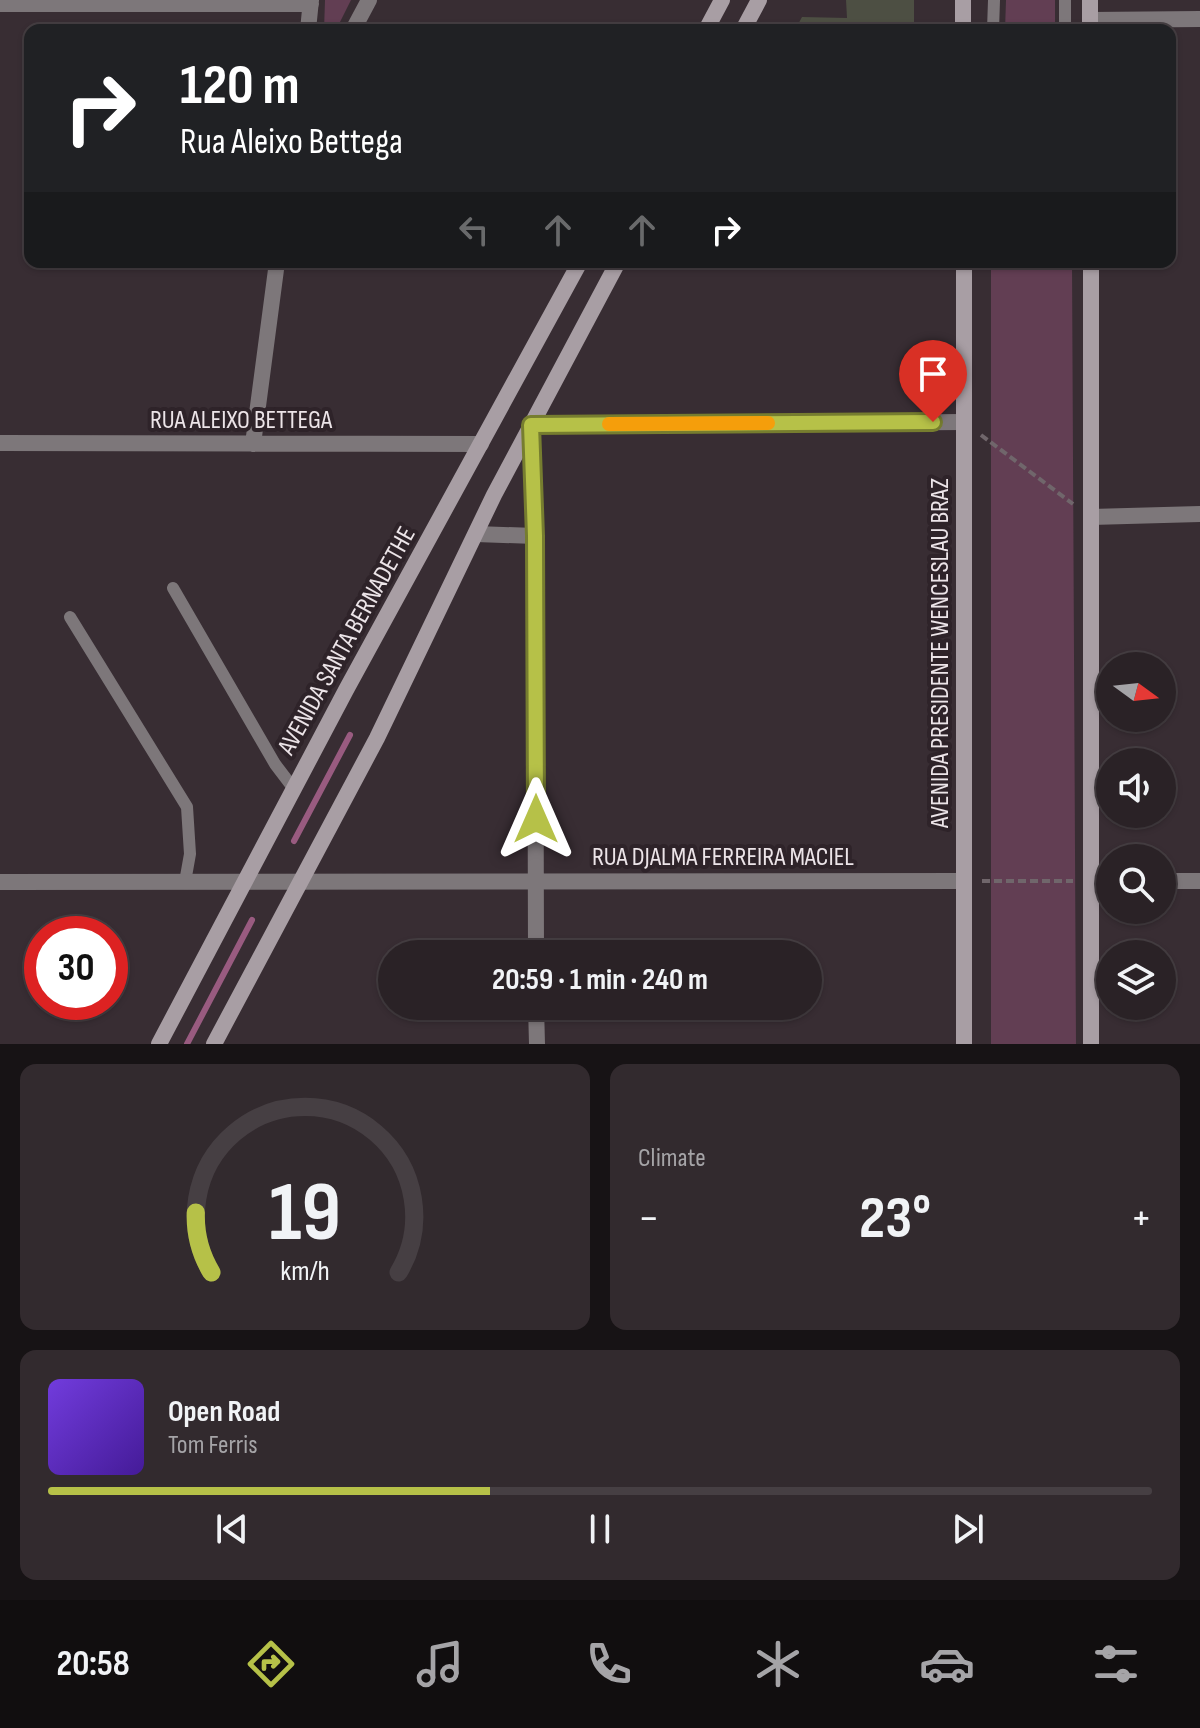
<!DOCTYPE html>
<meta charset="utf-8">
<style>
body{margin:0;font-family:"Sofia Sans Condensed",sans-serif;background:#322a2e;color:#f1f3f6;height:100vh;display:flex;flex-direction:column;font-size:30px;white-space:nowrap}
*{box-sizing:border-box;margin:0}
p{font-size:26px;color:#a5a4a7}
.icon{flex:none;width:44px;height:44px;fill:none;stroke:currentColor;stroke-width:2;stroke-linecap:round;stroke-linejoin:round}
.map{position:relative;height:1044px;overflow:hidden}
.details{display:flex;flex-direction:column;gap:20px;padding:20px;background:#171315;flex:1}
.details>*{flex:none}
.top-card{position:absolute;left:24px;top:24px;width:1152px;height:244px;border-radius:16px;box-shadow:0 2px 6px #0004,0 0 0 2px #463f43;background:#202124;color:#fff;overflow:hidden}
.needle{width:52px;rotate:105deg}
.tools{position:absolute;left:1096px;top:652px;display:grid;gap:16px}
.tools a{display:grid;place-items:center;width:80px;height:80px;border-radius:50%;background:#2a2226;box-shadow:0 2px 6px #0004,0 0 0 2px #463f43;font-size:40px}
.speed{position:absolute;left:24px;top:916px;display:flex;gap:16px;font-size:40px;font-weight:700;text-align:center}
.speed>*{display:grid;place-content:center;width:104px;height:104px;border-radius:50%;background:#2a2226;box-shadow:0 2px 6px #0004,0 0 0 2px #463f43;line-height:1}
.speed .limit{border:12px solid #d22;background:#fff;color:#111}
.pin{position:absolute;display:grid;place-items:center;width:68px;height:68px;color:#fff;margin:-82px -34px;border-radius:50% 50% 50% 0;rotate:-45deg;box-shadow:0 0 8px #0007}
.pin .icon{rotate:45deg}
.me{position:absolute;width:88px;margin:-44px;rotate:0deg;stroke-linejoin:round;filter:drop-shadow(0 0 6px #0008)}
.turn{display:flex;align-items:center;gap:28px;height:168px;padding:0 24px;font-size:36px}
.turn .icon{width:104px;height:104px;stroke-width:2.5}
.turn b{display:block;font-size:56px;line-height:68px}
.lanes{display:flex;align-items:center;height:76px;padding:0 24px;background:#0003;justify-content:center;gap:40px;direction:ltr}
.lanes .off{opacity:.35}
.big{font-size:60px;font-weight:700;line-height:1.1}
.details .tile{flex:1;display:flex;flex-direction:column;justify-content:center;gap:12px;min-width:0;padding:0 28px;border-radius:16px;background:#322a2e}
.details .dial{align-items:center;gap:0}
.dial svg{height:208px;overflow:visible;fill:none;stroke:#463f43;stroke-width:7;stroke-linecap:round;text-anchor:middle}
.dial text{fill:#f1f3f6;stroke:none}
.song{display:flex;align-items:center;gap:24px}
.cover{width:96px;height:96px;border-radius:12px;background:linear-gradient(135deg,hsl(260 70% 55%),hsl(260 70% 35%))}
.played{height:8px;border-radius:4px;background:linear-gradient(90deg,#b6c148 40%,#463f43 40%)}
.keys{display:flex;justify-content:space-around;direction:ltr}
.heat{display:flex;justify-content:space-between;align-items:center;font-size:44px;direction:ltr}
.details .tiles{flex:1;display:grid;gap:20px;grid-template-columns:1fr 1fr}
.tile:last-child{grid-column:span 2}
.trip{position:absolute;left:378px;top:940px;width:444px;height:80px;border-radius:40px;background:#2a2226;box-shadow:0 2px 6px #0004,0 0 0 2px #463f43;font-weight:700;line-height:80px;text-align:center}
.menu{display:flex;height:128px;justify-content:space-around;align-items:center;background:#110e0f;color:#a5a4a7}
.menu .icon{width:56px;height:56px}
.menu .current{color:#b6c148}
.menu b{font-size:36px;color:#f1f3f6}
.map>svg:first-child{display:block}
</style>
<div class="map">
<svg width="1200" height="1044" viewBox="0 0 1200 1044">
<rect width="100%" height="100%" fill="#382d33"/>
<path fill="#623e53" d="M325,0H351L336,30H324Z
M1006,0H1055V30H1005Z
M991,262H1072L1076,1044H991Z"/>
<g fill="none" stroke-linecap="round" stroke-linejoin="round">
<path stroke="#995b80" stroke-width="6" d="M294,841L350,735
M187,1044L252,920"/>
</g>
<path fill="#4d4f43" d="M846,0H914V30H795L802,17L847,18Z"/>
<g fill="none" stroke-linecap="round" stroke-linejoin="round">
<path stroke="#70666b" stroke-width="4" stroke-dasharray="8 4" stroke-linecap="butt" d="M981,435L1073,504
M982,881H1073"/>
<path stroke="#7d777a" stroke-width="12" d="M993,30L994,0
M1065,30V0
M173,588L275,764L294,789
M70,617L187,807L190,854L185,882"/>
<path stroke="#7d777a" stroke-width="16" d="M0,4H311
M1090,20L1200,19
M308,30L311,0
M353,30L369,0
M0,443L481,444
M253,444L277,262
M1091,517L1200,514
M476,534L535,536
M1091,881H1110
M1162,881H1200
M0,882L964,881
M536,954L535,536L531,425L964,422
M536,1006L537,1044"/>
<path stroke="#a89ea4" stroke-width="16" d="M963,0V30
M1090,0V30
M706,30L722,0
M743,30L759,0
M964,262V1044
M1091,262V1044
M159,1044L346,690L580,262
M214,1044L377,738L494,495L618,262"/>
</g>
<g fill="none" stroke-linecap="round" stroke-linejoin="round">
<g stroke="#767d2f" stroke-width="20">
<path id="route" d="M536,819L535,536L531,425L933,422"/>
</g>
<use href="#route" stroke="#b6c148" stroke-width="14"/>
<path stroke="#f59e0b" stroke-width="14" d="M609,424L768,423"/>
</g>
<g text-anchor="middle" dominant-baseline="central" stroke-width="8" stroke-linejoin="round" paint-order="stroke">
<g font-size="26" fill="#ece4e8" stroke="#2e2329">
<text x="241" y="420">RUA ALEIXO BETTEGA</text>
<text transform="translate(347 641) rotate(-61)">AVENIDA SANTA BERNADETHE</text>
<text transform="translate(940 653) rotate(-90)">AVENIDA PRESIDENTE WENCESLAU BRAZ</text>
<text x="723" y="857">RUA DJALMA FERREIRA MACIEL</text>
</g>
</g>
</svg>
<div class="tools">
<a><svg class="needle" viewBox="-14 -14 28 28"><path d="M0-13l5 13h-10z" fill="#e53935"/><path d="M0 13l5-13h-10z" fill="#a5a4a7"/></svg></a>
<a><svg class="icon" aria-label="sound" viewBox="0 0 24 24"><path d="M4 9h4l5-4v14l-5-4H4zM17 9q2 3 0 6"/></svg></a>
<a><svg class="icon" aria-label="search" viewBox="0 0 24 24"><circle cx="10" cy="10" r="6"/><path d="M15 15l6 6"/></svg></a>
<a><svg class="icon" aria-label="layers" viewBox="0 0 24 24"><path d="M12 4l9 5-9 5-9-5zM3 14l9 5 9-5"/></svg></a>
</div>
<div class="speed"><div class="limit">30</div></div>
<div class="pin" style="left:933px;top:422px;background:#d93025"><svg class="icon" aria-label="arrive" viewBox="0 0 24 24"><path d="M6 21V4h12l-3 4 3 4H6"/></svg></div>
<svg class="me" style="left:536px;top:819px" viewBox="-20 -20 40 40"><path d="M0-17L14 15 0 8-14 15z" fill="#b6c148" stroke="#fff" stroke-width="4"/></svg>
<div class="trip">20:59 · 1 min · 240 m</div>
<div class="top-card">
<div class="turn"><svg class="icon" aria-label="right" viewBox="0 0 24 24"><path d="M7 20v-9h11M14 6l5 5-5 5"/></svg><div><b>120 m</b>Rua Aleixo Bettega</div></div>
<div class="lanes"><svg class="icon off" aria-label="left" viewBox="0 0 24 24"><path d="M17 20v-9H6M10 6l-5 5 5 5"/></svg><svg class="icon off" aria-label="ahead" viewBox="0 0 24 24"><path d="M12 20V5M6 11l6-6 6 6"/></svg><svg class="icon off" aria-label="ahead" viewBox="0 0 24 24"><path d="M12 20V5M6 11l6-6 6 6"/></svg><svg class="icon" aria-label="right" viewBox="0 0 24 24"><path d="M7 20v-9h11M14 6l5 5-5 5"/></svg></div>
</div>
</div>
<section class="details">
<div class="tiles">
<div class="tile dial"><svg viewBox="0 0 100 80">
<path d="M14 69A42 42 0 1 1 86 69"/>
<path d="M14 69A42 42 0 0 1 8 46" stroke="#b6c148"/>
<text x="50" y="56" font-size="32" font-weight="700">19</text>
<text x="50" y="72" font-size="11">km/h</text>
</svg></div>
<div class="tile"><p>Climate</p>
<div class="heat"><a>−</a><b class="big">23°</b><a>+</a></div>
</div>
<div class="tile">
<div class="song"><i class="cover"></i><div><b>Open Road</b><p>Tom Ferris</p></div></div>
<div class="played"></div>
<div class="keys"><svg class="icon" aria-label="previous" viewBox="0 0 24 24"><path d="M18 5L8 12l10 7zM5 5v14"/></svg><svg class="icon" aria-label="pause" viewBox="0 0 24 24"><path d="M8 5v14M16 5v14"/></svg><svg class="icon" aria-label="next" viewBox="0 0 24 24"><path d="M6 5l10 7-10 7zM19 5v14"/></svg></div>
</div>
</div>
</section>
<nav class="menu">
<b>20:58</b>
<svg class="icon current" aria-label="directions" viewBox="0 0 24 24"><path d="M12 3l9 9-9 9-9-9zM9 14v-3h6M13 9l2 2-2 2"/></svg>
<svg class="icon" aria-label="music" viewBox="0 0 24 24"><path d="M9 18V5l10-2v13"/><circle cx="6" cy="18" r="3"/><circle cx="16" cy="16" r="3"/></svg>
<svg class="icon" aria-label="phone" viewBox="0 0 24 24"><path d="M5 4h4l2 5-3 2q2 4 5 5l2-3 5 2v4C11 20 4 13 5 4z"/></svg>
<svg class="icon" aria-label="climate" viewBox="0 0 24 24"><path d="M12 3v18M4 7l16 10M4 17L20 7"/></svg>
<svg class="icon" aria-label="car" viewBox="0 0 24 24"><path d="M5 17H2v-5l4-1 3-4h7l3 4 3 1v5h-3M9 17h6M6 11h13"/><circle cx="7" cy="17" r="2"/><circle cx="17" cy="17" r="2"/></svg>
<svg class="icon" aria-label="filters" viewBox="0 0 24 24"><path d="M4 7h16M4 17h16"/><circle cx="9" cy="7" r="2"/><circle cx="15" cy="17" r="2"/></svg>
</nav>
